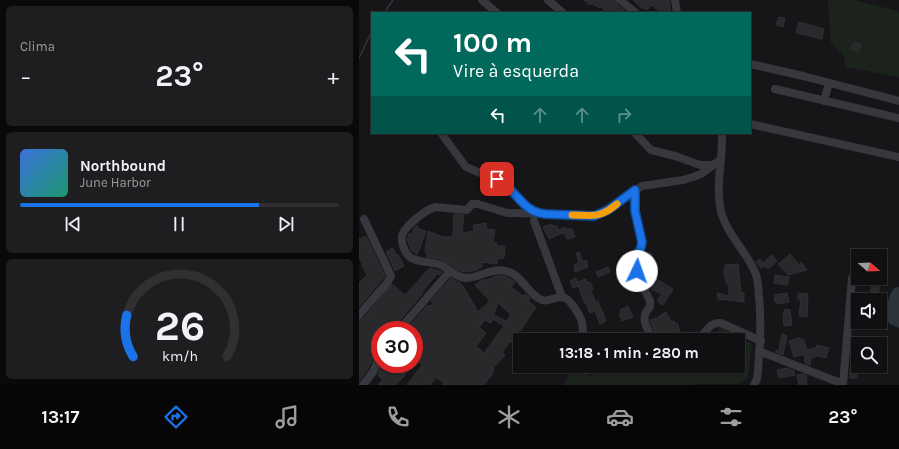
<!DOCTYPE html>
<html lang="pt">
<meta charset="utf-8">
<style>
body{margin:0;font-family:Karla,sans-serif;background:#1e1e20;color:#f1f3f6;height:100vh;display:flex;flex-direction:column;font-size:15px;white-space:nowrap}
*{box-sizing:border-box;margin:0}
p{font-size:13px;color:#9c9d9f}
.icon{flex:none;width:22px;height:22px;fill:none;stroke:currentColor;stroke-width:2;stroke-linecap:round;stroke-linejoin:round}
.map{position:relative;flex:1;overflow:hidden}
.details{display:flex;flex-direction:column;gap:6px;padding:6px;background:#09090a;width:359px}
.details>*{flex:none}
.top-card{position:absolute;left:12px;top:12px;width:380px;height:122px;border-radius:0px;box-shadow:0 1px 3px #0004,0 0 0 1px #303032;background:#00695c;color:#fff;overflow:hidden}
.needle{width:26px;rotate:109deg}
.buttons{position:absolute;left:492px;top:249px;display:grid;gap:8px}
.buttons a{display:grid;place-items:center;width:36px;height:36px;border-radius:0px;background:#101012;box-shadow:0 1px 3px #0004,0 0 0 1px #303032;font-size:20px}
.speed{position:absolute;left:12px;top:321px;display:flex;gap:8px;font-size:20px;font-weight:700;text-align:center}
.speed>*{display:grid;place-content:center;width:52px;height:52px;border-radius:50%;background:#101012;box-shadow:0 1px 3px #0004,0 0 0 1px #303032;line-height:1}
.speed .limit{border:6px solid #d22;background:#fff;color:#111}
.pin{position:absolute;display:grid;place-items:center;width:34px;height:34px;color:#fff;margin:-17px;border-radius:8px;box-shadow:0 2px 6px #0006}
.me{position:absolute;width:44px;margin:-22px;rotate:3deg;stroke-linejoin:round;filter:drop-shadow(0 0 3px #0008)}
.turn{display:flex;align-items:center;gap:14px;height:84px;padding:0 16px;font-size:18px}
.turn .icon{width:52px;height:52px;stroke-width:2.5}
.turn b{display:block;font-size:28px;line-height:34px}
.lanes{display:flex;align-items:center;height:38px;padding:0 16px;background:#0003;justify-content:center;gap:20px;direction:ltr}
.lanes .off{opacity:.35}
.big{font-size:30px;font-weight:700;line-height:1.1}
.details .widget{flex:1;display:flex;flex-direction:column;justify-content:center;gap:6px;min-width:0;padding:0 14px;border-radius:6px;background:#1e1e20}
.details .dial{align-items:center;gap:0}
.dial svg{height:104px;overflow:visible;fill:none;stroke:#303032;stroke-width:7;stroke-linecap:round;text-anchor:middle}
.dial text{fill:#f1f3f6;stroke:none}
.song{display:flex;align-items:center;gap:12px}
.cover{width:48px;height:48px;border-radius:6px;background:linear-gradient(135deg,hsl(220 70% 55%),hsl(160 70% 35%))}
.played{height:4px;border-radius:2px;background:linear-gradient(90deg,#1a73e8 75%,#303032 75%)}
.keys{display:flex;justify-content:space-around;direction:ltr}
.heat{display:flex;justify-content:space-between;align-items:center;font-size:22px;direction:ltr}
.trip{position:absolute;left:154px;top:333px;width:232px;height:40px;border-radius:0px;background:#101012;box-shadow:0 1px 3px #0004,0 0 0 1px #303032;font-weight:700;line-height:40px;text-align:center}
.dock{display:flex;height:64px;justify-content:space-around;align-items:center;background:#060607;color:#9c9d9f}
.dock .icon{width:28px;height:28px}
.dock .selected{color:#1a73e8}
.dock b{font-size:18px;color:#f1f3f6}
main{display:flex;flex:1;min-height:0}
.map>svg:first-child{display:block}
</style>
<main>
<section class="details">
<div class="widget"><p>Clima</p>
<div class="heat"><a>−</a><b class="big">23°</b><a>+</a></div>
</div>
<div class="widget">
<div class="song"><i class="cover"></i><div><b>Northbound</b><p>June Harbor</p></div></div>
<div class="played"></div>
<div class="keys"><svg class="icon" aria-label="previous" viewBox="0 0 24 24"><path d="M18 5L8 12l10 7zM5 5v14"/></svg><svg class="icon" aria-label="pause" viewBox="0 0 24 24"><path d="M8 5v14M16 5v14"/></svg><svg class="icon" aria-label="next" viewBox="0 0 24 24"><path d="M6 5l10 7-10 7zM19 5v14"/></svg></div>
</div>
<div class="widget dial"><svg viewBox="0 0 100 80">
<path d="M14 69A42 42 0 1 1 86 69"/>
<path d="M14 69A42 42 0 0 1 9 37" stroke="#1a73e8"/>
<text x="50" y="56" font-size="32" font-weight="700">26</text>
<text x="50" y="72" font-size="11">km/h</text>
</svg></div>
</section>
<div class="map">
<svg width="540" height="385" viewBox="0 0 540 385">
<rect width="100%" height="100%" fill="#161618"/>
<path fill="#1c231d" d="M469,0H496L538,11L540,14V77L486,67L485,56L472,43Z
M361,327L393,344L389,377L379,384H335L334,385H204L214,366H219L231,376L251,366H379V340H353Z"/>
<path fill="#2c353c" d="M540,287V328L531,324L527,320C526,309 529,297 535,288Z"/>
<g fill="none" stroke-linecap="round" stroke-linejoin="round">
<path stroke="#2c353c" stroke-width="1.5" d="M25,13L34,0
M0,58L13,31"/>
</g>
<path fill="#29292c" stroke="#303034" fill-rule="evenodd" d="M225,0H256L258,4L268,13H249L242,7L241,8L237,5L236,6L233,3L231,5Z
M274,0H310L312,13H298L300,11L293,5L288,10L285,8L284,9Z
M420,17L426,18L424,27L417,25Z
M440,22L465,29L463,39L437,33Z
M495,42L502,45L499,52L492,49Z
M95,214L105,215L103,233L115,231L114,225L127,223L128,229L136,230L134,243H138V246H146L145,258L138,259V264L123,262V267L119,268V270L106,272L101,271L81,259L68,257V253L66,252L69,231L84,237H94Z
M193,224L194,227L197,225L200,230L206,227L207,229H213L216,237L208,239L206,234L203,233L190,239L184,227Z
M59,225L58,228L67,231L58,255L52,250L48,239L50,234L54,233V229Z
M7,236L26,276L0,307V283L8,275L0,257V239Z
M33,248L34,249L38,256L39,255L45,266L36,271L27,252Z
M220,252L224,262L227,260L229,267L216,272L215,265L220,263L217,253Z
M288,253H293L295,274H290Z
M431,254L440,265L442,262L448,270L429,275L419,264Z
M413,255L418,261L409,269L405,266L402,268L397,262L401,259L404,263Z
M271,260L272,271L280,290L276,292L269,272L265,270L266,261Z
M379,264L382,292L385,293V302L359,299L358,293L370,296V284H367L366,277H365L366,265Z
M249,267L251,272L239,277L237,272Z
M71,268L83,272L80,275L78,274L63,292L64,293L36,326L35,330H21V346L16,353L9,369L0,381V320L4,319L33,284L46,295Z
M416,275L430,277L428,285L415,283Z
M138,276H146L153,280L156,282L152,287L164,296L166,294L171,298L169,301L177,307L161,331L160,329L152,343L151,342L143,352L146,355L134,368L135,369L133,371L135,372L125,385H83L85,383L77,377L71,385H48L63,365L58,361L37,385H19L24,380L19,375L23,364H55V346L62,338L55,332V330H52L49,328L68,306L75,305L72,301L92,278L101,283L104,286L119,312L131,301L116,285L123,280H128L131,278L133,279L134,277ZM139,302L152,315L147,321L135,315ZM134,319L145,326L125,353L117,346L127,333L120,327L126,320L132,323Z
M217,278L219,285L218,282L227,279L228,283L231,282L234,289L231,290L237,302L239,301L247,321L241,324L236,311L231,313L227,303L226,304L219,286L214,288L211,281Z
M296,278L314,289L304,305L298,301L303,294L292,289V286Z
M514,282H522L517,300H509Z
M428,293L430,302L418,304V302H416L415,295Z
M439,293L449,294L448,317L440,316L442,299H439Z
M269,306L274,317L263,321L260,314L262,312L261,310Z
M426,309L431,310L433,325L425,326L424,316Z
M307,312L312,322L315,321L316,324L318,323L323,337L316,340H310L308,335L298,339L291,320L299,318V317Z
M423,334L428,336L424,355L417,352V350H420Z
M440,338L445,340L448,350L458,347V345L470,348L467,358L459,356L452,358L451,365L446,363L445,354L435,357L430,341Z
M491,367H498V378H491Z
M428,368L435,371L436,375L420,378L418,370Z
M444,374L447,375L448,385H440L438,375Z"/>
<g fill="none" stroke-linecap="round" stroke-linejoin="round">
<path stroke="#37383d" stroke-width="8" d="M123,0L138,13
M189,0L204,13
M261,0L277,13
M316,0L318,13
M391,64L444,76L540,101
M416,89L540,118
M465,101L470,83
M391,124L540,157
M82,133L107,167L143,182L151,188L166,205L176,212
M276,133L292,150L316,156L341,165H353
M363,133C364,160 356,185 362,212C368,234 386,250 395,270C400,279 399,288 400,297C403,325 401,351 398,379L395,385
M276,190V211L283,242C282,249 277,253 276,260C275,271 286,290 291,301V307C280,318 288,327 293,339
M175,221L203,297
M0,315L28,283L32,276L5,219
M40,330L91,271
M224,340C224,334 224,328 223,322C221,315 210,297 203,297C194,297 188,304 179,298C168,291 161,274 147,271C134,267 118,279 106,278C96,277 88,267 79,264C71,262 59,262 52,258C46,254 40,240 44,233C49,224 67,209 77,207L108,210L113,204H119L148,213L200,214L235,216L249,211L271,194L283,186L324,180L334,177L342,174L361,160
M340,340C347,332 350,322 362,323L402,341
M400,351L484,384
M229,366H233
M4,385L14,372L21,355
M484,385L493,278"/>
</g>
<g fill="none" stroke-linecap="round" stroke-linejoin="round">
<g stroke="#114b97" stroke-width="10">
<path id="route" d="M138,179C157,189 163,212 186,214L235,216L249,210L276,190V211L283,242C282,256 273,254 278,271"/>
</g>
<use href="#route" stroke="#1a73e8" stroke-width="7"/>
<path stroke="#f59e0b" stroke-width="7" d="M213,215C234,215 240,219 258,204"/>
</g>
</svg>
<div class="buttons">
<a><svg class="needle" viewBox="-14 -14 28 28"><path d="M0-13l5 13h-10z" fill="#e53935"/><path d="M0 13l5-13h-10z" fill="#9c9d9f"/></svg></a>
<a><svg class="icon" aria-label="sound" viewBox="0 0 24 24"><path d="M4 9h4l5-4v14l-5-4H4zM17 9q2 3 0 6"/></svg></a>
<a><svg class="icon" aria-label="search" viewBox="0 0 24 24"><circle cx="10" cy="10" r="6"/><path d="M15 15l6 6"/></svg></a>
</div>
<div class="speed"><div class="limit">30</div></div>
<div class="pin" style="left:138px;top:179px;background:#d93025"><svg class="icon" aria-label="arrive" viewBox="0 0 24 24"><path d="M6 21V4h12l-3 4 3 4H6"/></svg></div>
<svg class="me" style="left:278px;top:271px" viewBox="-20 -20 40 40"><circle r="19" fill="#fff"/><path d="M0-13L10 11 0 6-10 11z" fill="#1a73e8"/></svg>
<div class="trip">13:18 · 1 min · 280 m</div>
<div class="top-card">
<div class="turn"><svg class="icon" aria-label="left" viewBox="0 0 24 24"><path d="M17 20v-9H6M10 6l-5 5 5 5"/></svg><div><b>100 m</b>Vire à esquerda</div></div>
<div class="lanes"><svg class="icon" aria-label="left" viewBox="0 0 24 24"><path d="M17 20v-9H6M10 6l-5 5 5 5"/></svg><svg class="icon off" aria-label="ahead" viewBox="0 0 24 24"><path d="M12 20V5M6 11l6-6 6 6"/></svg><svg class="icon off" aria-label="ahead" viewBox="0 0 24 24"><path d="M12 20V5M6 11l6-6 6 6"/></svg><svg class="icon off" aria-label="right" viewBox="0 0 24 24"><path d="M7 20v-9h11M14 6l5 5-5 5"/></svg></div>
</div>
</div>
</main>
<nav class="dock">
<b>13:17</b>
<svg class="icon selected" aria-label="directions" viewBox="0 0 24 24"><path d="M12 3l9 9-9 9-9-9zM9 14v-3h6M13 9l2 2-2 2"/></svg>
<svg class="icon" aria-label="music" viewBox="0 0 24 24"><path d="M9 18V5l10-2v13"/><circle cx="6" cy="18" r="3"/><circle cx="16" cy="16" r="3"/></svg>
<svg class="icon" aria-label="phone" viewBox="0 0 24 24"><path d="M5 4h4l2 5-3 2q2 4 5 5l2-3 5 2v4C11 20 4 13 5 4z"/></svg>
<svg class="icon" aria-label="climate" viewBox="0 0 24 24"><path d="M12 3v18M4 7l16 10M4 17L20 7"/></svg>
<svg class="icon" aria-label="car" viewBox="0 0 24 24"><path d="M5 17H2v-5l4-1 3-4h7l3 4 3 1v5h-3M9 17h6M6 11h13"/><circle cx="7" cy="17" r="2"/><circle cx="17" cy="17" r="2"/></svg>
<svg class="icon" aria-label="filters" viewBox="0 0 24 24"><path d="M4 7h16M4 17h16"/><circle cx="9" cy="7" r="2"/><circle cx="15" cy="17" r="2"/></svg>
<b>23°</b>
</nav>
